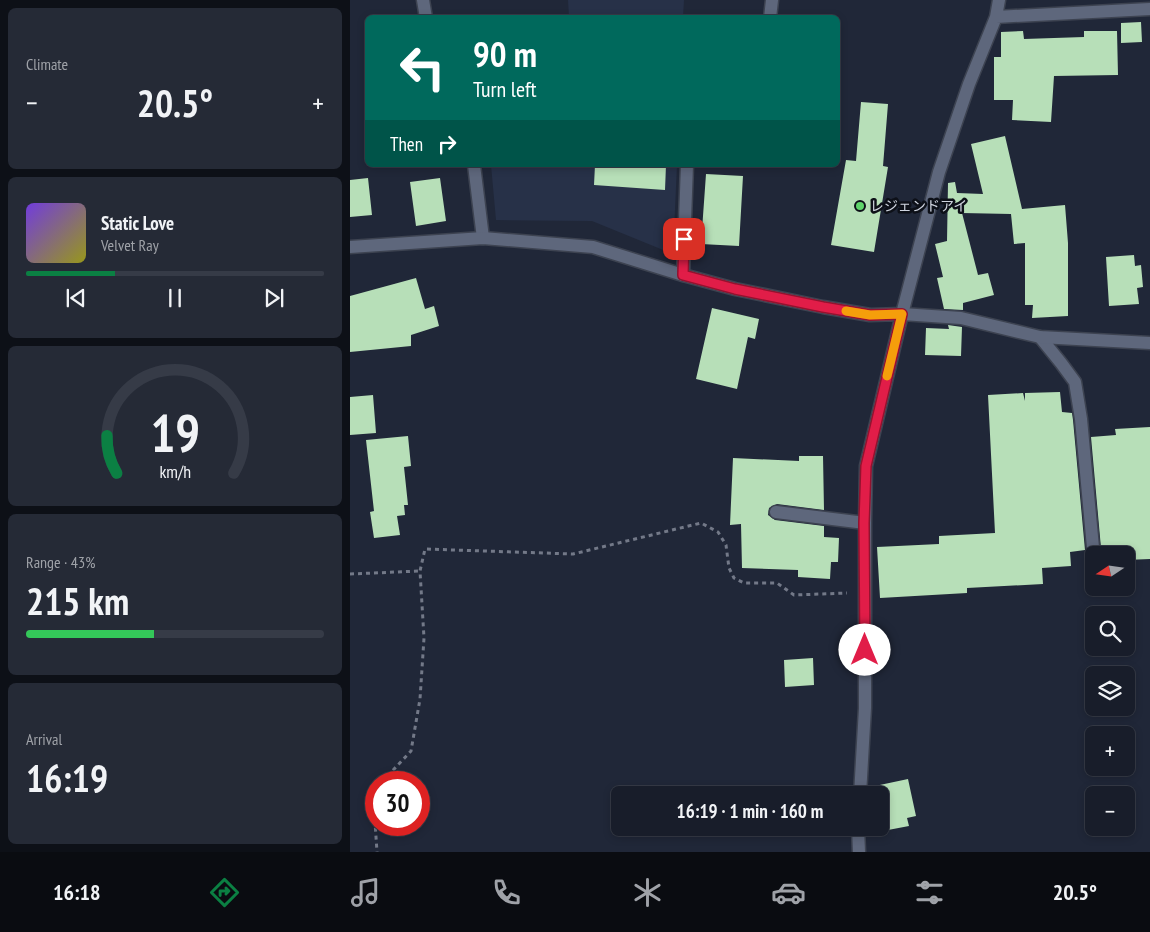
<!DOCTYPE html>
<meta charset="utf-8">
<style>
body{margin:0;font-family:"PT Sans Narrow","Noto Sans JP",sans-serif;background:#252a36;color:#f1f3f6;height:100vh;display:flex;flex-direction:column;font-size:19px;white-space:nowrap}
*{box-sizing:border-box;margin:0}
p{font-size:16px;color:#9fa2a8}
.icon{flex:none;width:28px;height:28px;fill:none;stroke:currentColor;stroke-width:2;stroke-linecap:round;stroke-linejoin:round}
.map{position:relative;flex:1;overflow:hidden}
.details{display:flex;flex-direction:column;gap:8px;padding:8px;background:#0d1017;width:350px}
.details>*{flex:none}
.banner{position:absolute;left:15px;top:15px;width:475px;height:152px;border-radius:8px;box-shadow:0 2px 8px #0003,0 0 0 1px #363b47;background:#00695c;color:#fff;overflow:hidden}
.needle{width:32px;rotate:257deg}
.tools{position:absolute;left:735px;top:546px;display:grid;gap:10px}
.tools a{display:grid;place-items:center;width:50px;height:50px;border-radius:8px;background:#181d2a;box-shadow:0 2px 8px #0003,0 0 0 1px #363b47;font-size:25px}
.speed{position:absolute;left:15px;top:771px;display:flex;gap:10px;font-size:25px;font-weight:700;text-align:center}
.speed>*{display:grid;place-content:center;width:65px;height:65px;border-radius:50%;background:#181d2a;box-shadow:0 2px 8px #0003,0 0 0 1px #363b47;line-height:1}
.speed .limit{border:8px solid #d22;background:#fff;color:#111}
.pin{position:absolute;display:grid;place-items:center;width:42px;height:42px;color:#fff;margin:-21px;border-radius:10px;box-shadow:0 2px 8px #0006}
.me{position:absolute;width:55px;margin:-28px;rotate:0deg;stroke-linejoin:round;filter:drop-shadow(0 0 4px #0008)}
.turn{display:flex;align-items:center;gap:18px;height:105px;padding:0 25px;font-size:22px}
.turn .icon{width:65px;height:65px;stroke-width:2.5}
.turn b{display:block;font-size:35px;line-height:42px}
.then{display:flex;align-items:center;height:48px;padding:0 25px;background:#0003;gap:10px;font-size:19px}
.big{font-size:38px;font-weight:700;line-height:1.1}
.details .widget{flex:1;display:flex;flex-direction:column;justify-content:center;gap:8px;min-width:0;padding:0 18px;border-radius:8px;background:#252a36}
.details .dial{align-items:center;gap:0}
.dial svg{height:130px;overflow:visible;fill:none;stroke:#363b47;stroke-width:7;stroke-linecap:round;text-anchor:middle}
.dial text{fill:#f1f3f6;stroke:none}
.song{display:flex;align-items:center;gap:15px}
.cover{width:60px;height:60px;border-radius:8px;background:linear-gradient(135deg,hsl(260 70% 55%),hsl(60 70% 35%))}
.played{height:5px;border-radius:2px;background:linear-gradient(90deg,#0b8043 30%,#363b47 30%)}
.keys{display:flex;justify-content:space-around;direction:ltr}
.heat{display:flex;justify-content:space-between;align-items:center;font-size:28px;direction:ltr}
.charge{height:8px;border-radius:4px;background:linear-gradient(90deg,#34c759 43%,#363b47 0)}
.trip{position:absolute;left:261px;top:786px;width:278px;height:50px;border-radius:8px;background:#181d2a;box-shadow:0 2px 8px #0003,0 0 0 1px #363b47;font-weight:700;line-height:50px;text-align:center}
.dock{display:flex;height:80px;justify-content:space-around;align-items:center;background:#0a0c11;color:#9fa2a8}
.dock .icon{width:35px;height:35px}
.dock .selected{color:#0b8043}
.dock b{font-size:22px;color:#f1f3f6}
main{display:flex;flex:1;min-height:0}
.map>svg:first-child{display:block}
</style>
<main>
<section class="details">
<div class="widget"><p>Climate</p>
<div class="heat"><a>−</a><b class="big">20.5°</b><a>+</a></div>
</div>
<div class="widget">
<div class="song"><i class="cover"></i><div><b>Static Love</b><p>Velvet Ray</p></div></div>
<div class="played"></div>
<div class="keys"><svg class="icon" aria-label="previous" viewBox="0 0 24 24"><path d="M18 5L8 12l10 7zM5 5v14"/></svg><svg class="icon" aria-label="pause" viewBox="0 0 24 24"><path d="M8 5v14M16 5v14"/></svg><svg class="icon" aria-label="next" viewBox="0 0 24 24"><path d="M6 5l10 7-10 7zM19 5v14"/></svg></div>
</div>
<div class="widget dial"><svg viewBox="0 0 100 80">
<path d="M14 69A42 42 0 1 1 86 69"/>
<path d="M14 69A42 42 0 0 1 8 46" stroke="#0b8043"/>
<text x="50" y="56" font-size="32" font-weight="700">19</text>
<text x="50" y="72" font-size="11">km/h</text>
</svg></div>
<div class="widget"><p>Range · 43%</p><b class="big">215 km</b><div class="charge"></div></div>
<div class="widget"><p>Arrival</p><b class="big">16:19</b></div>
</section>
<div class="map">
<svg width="800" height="852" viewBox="0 0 800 852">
<rect width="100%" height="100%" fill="#202738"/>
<path fill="#273148" d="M218,0H334L333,17H219Z
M141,165H327L323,254L242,221L146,220Z"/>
<path fill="#b7dfb8" d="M791,22L792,42L771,43V23Z
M673,31L674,39L734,37V31H767L768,75L704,76L701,122L662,120L663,100H644V57H651V32Z
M511,102L538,104L533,166L538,167L524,252L481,245L496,160L506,161Z
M655,136L672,209L715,205L718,243V316L682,318L683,305H675V243L664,244L661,214L612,213L628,275L638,273L644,295L613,303V310L594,309L587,278L593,277L585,244L597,241L598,183L605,182L607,193L633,194L621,144Z
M245,165H316L315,190L244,185Z
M356,174L393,176L389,246L351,244Z
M18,178L22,215L0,217V180Z
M90,178L96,221L66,226L60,182Z
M784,255L785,266L791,265L793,287L787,288L789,304L759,306L756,257Z
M66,278L75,309L84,306L89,326L61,335V346L0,352V296Z
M362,308L409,319L405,339L398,337L387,389L346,379Z
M598,325L612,327L611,356L575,355L576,328L599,329Z
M710,392L712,412L722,413L723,420L735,550L720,552L721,566L692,568L693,584L617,588V593L530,598L527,547L589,544V536L645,533L638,395L673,393L675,401V393Z
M23,395L26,433L0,435V397Z
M800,427V559L776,560V555H767L766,546L751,548L741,437L766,435L765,429Z
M58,436L61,466L54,467L58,505H54L55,515L47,516L50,535L24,538L20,512L24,511L16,440Z
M449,456H473L474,510L427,504L419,508L418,515L425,520L474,526V537L489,538L488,562H481L480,579L448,577V570L392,568L391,524L380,525L383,458L449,461Z
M463,658L464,685L435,687L434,660Z
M558,779L566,816L557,818L559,826L538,830L536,822L533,823L530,809V795H527L525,786Z"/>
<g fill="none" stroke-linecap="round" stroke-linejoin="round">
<g stroke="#3d4351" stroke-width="15">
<path id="lane" d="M73,0L76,18
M420,18L422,0
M124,165L133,238
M333,275L337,165
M690,337L711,363L725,382L731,419L744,558"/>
</g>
<g stroke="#3d4351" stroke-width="15">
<path id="street" d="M646,17L800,9
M0,247L133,238L243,247L333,275L385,289L473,307L520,315L552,314L611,318L690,337L800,343
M426,512L515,523
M510,795L515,708V523L516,466L552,314L589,172L619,84L646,17L649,0
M508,828L509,852"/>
</g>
<path stroke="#737988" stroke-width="3" stroke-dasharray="4 4" stroke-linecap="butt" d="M0,574L70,571
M32,782L61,751L70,699L74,638L70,571L75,549L223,554L351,523L368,532L376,545L379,568L384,578L394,583H427L444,595L497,593
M26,789L23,792L27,852"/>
<use href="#lane" stroke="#5e677c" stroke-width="12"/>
<use href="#street" stroke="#5e677c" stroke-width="12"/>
</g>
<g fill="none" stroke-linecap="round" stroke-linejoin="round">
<g stroke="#92132f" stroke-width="12">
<path id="route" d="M334,239L333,275L385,289L473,307L520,315L552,314L516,466L514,523L515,650"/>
</g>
<use href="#route" stroke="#e11d48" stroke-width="9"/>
<path stroke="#f59e0b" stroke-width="9" d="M496,311L520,315L552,314L537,376"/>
</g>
<circle fill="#5fd56b" stroke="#0d1018" stroke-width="2" cx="510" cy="206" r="5"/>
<g text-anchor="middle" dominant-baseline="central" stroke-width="5" stroke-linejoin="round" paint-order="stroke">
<g font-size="14" fill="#d0d5e0" stroke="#0d1018" text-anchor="start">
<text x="520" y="206">レジェンドアイ</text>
</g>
</g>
</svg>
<div class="tools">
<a><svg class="needle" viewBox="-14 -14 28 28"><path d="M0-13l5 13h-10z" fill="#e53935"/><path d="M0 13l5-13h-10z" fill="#9fa2a8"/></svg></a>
<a><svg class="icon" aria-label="search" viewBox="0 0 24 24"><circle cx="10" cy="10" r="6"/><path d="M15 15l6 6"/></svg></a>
<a><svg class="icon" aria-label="layers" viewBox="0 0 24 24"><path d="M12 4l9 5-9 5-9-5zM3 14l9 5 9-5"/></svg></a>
<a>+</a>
<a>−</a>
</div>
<div class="speed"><div class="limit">30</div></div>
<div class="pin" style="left:334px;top:239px;background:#d93025"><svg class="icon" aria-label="arrive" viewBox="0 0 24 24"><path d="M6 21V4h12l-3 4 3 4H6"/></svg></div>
<svg class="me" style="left:515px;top:650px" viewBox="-20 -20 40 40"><circle r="19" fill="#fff"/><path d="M0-13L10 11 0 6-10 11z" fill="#e11d48"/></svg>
<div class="trip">16:19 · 1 min · 160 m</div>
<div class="banner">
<div class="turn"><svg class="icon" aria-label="left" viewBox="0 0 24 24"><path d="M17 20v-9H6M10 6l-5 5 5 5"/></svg><div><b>90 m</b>Turn left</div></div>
<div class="then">Then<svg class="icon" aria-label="right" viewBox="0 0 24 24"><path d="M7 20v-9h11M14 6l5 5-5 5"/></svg></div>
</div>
</div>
</main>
<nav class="dock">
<b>16:18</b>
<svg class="icon selected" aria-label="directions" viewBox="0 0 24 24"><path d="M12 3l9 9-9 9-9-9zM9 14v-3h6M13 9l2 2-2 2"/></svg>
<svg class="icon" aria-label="music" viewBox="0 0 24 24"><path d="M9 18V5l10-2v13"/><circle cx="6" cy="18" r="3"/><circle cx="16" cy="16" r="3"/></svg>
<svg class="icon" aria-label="phone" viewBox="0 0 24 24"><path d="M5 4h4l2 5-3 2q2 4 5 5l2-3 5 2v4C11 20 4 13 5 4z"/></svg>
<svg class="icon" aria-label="climate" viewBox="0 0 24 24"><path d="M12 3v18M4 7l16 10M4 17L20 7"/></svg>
<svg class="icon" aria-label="car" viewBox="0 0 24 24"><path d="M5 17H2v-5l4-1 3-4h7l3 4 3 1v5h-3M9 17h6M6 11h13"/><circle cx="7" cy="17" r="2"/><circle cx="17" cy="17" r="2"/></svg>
<svg class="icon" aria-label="filters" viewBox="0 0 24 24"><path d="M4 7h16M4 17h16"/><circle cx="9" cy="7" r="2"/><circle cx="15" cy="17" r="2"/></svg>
<b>20.5°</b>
</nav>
